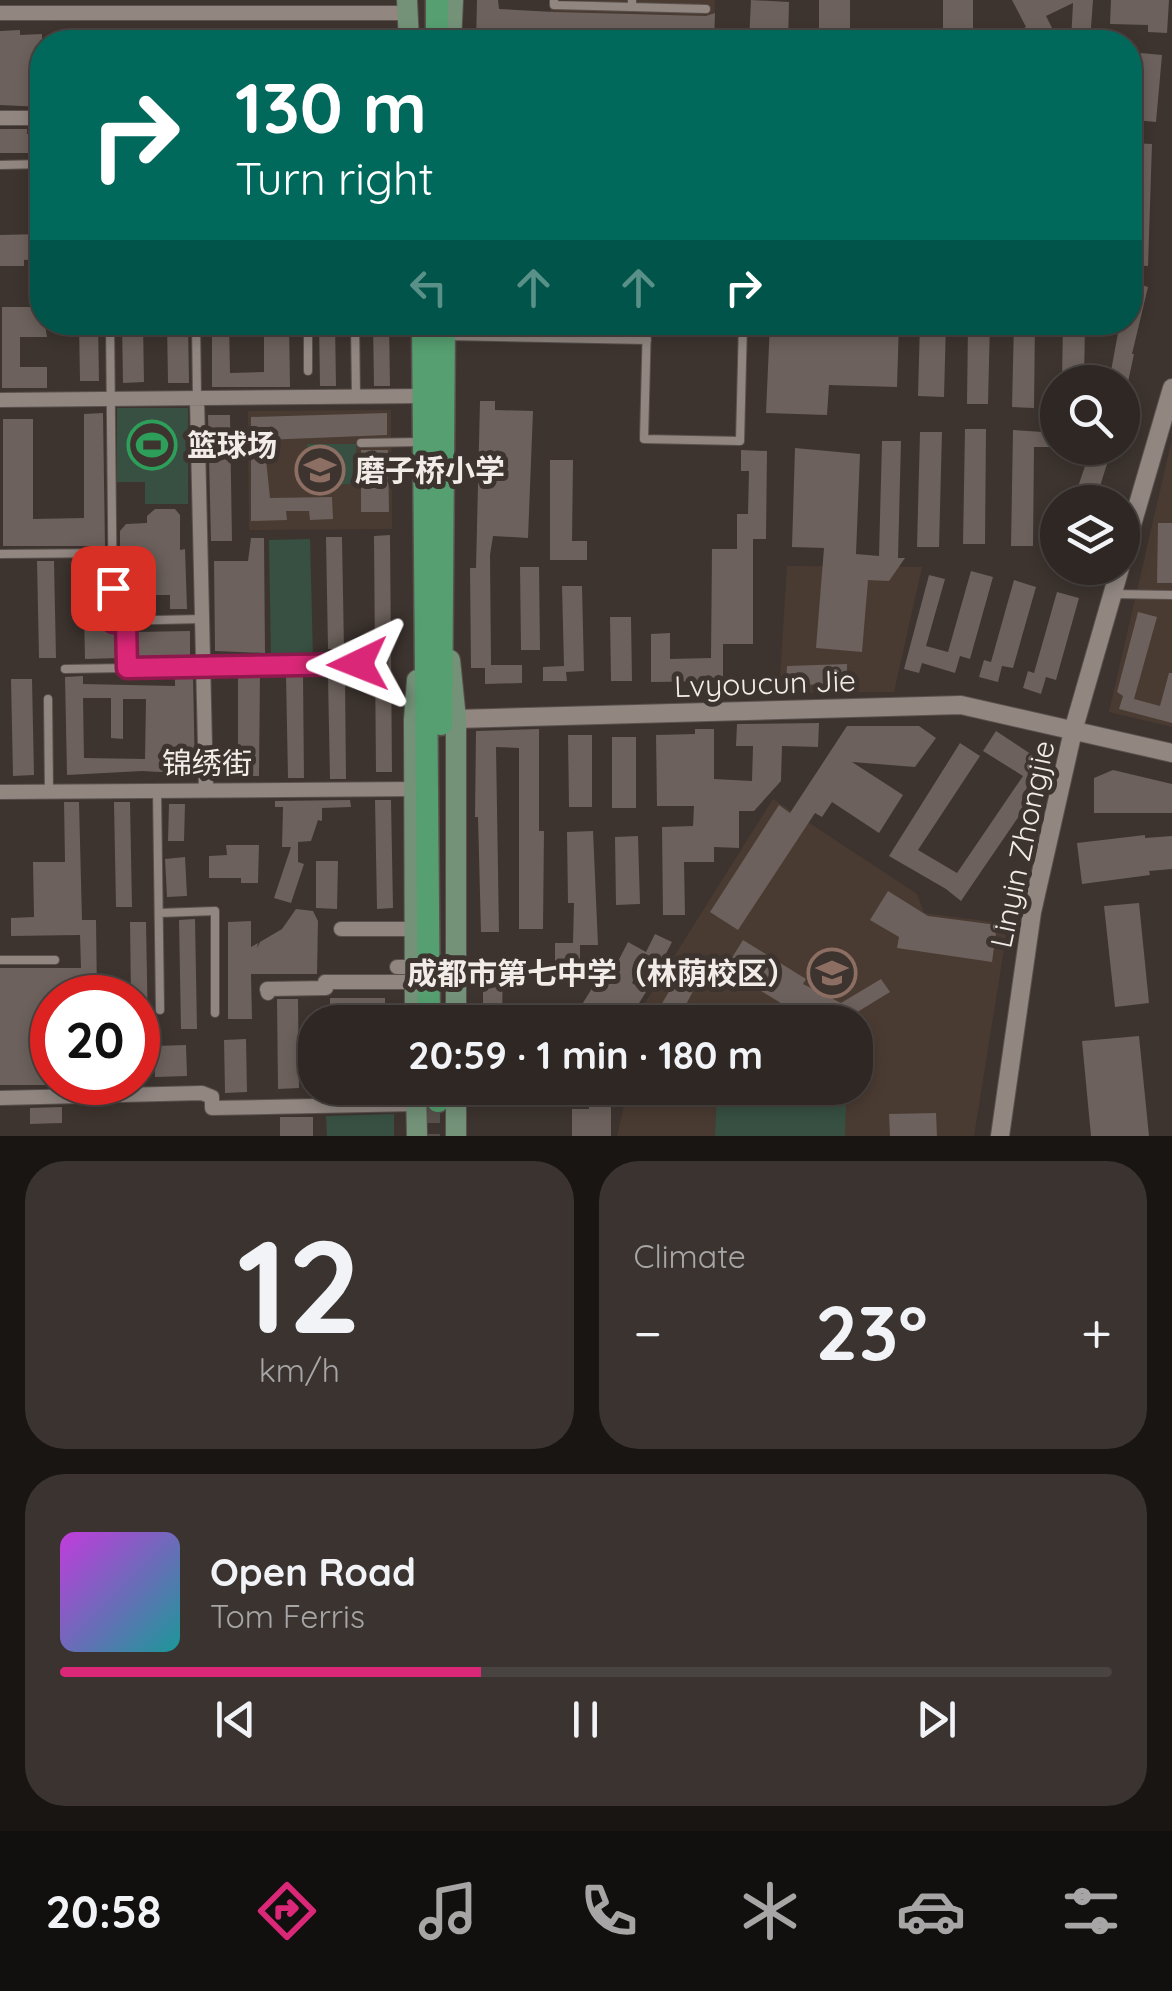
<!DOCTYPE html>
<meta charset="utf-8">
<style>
body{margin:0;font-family:Quicksand,"Noto Sans SC",sans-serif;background:#3a3330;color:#f1f3f6;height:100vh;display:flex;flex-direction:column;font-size:38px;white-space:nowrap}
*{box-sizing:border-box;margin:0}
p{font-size:32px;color:#a7a5a6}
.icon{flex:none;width:55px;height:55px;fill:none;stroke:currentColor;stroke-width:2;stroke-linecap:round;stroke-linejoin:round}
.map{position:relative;height:1136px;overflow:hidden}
.panel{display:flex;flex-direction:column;gap:25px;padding:25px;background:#191513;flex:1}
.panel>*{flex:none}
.guide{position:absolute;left:30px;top:30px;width:1112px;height:305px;border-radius:40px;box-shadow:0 5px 15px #0003,0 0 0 2px #494441;background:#00695c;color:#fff;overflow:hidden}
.fabs{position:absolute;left:1040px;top:365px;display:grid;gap:20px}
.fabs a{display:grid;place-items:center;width:100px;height:100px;border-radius:50%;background:#2e2723;box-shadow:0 5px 15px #0003,0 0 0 2px #494441;font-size:50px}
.speed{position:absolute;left:30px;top:975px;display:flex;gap:20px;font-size:50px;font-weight:700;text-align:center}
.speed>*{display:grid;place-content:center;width:130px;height:130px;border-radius:50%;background:#2e2723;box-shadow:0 5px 15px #0003,0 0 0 2px #494441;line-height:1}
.speed .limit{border:15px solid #d22;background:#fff;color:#111}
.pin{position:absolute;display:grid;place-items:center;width:85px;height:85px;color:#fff;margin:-42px;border-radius:20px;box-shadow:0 5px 15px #0006}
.me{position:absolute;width:110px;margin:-55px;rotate:268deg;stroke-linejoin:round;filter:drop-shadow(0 0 8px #0008)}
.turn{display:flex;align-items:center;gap:35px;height:210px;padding:0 40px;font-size:45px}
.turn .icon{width:130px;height:130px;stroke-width:2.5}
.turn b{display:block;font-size:70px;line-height:85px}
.lanes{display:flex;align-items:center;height:95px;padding:0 40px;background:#0003;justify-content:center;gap:50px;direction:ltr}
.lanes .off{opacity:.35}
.big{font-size:75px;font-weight:700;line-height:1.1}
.panel .card{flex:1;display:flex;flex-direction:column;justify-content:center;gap:15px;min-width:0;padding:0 35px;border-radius:40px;background:#3a3330}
.panel .dial{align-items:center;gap:0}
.dial b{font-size:130px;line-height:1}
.song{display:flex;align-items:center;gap:30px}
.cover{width:120px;height:120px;border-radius:15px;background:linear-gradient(135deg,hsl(290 70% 55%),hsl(180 70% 35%))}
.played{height:10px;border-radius:5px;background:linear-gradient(90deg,#db2777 40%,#494441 40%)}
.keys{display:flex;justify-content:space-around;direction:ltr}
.heat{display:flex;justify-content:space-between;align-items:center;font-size:55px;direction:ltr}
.panel .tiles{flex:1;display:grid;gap:25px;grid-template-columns:1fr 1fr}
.card:last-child{grid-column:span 2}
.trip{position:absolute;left:298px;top:1005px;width:575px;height:100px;border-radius:40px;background:#2e2723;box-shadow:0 5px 15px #0003,0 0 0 2px #494441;font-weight:700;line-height:100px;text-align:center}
.tab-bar{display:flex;height:160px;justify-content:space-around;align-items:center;background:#12100e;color:#a7a5a6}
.tab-bar .icon{width:70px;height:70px}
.tab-bar .selected{color:#db2777}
.tab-bar b{font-size:45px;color:#f1f3f6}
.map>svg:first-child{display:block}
</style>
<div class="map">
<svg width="1172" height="1136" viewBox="0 0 1172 1136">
<rect width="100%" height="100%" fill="#3d342f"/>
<path fill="#4a3b32" d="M550,0H715L714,42H595V15L550,14Z
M391,410L392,529L249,530L248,411Z
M1172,439V727L1109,712Z
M787,566L922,567L894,692L779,693Z
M773,799L917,894L924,913L1008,924L974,1136H617L628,1088H855V1022H633Z"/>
<path fill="#375042" d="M117,408H188V504H145V482H117Z
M307,444H356V484L307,485Z
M310,539L313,658L271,659L269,540Z
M717,1095L846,1101L845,1136H715Z
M394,1114V1136H327L326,1116Z"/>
<path fill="#6c615c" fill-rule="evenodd" d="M477,0H498L499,9L554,12L706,16L715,13L714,42L586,39V42H476Z
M751,0L789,2L788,42H749Z
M819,0H850V42H819Z
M943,0H973V42H943Z
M1012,0H1093L1090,42H1071L1073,3L1046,16L1059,42H996L1026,27Z
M1111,0H1169L1167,33L1148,32V25L1110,24Z
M157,29V33L206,31L207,42H134L133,30Z
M20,30V35L42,34V107L0,105V31Z
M1141,53L1162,55L1156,122L1135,120Z
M0,129H27V134L42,133V153H0Z
M1130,143L1152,144L1148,266L1130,265Z
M42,234V259L24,260V266H0V235Z
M1130,281L1148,287L1132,354H1134L1128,382H1109L1120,322H1130Z
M2,307H42L47,337H20V367H47V388H2Z
M79,322H98L99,381H80Z
M122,322H143L144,382L123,383Z
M167,322H188L189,383H168Z
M212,322H229L230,373L264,372V322H289L290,387H212Z
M319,322H335L336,386H320Z
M373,322H389L390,386H374Z
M770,322H899L897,387L829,385L827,415L766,413Z
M920,322H946L944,397L918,396Z
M968,322H990L988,404H967Z
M1014,322H1035L1034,408L1012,407Z
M1063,322H1085L1084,382H1062Z
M480,401H495V410L533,411L528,538L493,536L490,555L491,665H522V683L485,684V668H471L470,568H476Z
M103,413L105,546H3V419H33V519L84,518V414Z
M387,413V435L264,440L270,498L332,497L333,519L310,520L309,511H286L287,520L251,521V417Z
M208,415H230L232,541H211Z
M965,429H986L985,544H963Z
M1013,430L1058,433V447H1034L1033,546H1011Z
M920,432H942L939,547H917Z
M882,441H901L898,558H905L889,581L868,580L862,652L816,648L824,548L792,547L795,448L860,454L856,554L879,556Z
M1091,448H1112L1095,502H1073Z
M361,450H388L389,512H361Z
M741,450L767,451L766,539H753V644H723V681L651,682V634L670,633V659L711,658L712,549H737V514H748L749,471H741Z
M550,460H573L572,541H587V560H550Z
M155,509H175L180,515V550L185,549L187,609H170V595H153L152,568H120V531L126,524L147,523V516Z
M1158,523H1172V583H1157Z
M390,535L392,772H376L374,536Z
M326,537H342L344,649H328Z
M251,538H264L265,653L215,651L214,561H248Z
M37,561H54L56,658H39Z
M83,561H105L106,621L108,632H119V658L85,659Z
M520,567H539L540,650H521Z
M971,571L993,577L970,659L960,656L955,673L922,663L919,673L904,669L929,575L945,579L926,646L948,652Z
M1014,580L1036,587L1013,668L1002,666L998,682L979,677L984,660L991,662Z
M562,586H582L584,671L566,672L567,681H543V667L564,666Z
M1057,592L1079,598L1056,680L1046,677L1041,694L1023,688L1028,671L1034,673Z
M1138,612L1157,617L1134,699L1160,706L1169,673H1172V723L1119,709L1123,696L1117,692Z
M610,617H631L632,681H611Z
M190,631V659L134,660V632Z
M847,664V684L786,685L787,666Z
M260,673L259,776H238V674Z
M193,674L195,774L142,771L67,775L65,677L83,676V684L175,686V675ZM83,698H111V738L123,739V699H146L145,759L84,758Z
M286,674H303L304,778H288Z
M328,678H345L346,779H330Z
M11,679H32L34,775L13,776Z
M819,723L818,747L782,746L781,781L754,811H739V848L714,847V862H684L685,915H663L662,827L693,826L694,806H657L656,735L695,734V729H714V779L752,781L753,746H736L737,724Z
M847,726H919L936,738L915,767L852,762L903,795L879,833L832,802L822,817L815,813L738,930L710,912L779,805L790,813Z
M539,729V831H544L543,929H519V748L496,747L499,932H481L478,817H475L476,731Z
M996,731L1043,762L1026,789L1034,794L961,901L946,889L889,856L960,743L980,756L918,850L957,873L1023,776L983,751Z
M568,735H592V807H569Z
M612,737H636V808H612Z
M1113,770L1172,784V813H1094V778Z
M350,800L351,807L322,808V821L318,820L311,841L298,842V862L304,864L291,903L274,898L291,847H282L283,807H275V801Z
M375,800H391L393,908L377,909Z
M64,802H79L82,920H96L97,998H52V1085H0V968H81L80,935L11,936V918L34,917L33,862H65Z
M114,802H130L132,907H116Z
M169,804H185L184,841H168Z
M593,831L598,945H580V968L555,967V943H573L574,903H568L567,832Z
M1145,835V838L1172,836V869L1149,871L1150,875L1082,884L1077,843Z
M638,836L640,904L616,905L615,837Z
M226,845H259L258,883H241V878H209V856L227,855Z
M185,857L187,896L167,897L165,859Z
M316,861H338L337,909L316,908Z
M888,891L928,916L997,925L992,962L897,948L899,937L870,920Z
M1139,903L1149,1003L1115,1007L1104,906Z
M296,909L313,911L318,921L317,974H251L252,1019H228V922L251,921V947L258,943L257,948L260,942L282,929Z
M195,919L197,1029H181L179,920Z
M130,922H146L148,1034H138V998H131Z
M655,934L672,942L658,969L643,961L632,983L646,992L629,1019L611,1007L602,1020L581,1006L606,966L613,971L628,942L646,952Z
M743,940L806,979L803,984L841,1003L881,979L890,992L841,1022H823L791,1004L789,1008L725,969Z
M690,956L706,966L677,1022H651Z
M483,960H503L502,1020L483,1019Z
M330,998H385V1022H330Z
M277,999H298L299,1088L278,1089Z
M1139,1036L1149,1136H1091L1082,1041Z
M246,1039L247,1092L225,1093L224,1040Z
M186,1045L187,1076L155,1077L154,1046Z
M589,1088H611V1136H572V1109H589Z
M62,1107V1123L30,1124V1108Z
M936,1113L937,1136H890L889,1114Z
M280,1117H313V1136H280Z"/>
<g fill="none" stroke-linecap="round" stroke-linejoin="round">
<path stroke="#58504b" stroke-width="22" stroke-dasharray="22 11" stroke-linecap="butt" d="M429,1101V1136"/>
<g stroke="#5a514e" stroke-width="10">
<path id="service" d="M554,0V5L632,7
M632,0V7L706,9
M0,165L42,164
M110,322L113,621L202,619
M196,322L197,398
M355,322L356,396
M647,322L644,439L740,441L743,322
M447,323L647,326
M448,336L647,340
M308,371V322
M361,443L419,442
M0,554L113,553
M1112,594L1172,595
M126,621L127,668
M65,669L357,664
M48,699L49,792
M157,791L160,1010
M159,913L215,911V1013
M0,960H55"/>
</g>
<g stroke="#5a514e" stroke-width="16">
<path id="minor" d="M0,13H407
M0,118H42
M197,399L206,790
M0,400L424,396
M0,792L415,789
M341,929H414
M397,967H414
M268,993L267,989L326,988L325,982H415
M0,1098L202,1093L212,1097V1108L416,1104"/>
</g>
<g stroke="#5a514e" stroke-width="20">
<path id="tertiary" d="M1122,559L1172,388
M456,719L961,705L1172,753
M1000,1136L1032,912L1073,731L1120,568"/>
</g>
<g stroke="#5a514e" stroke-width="22">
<path id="secondary" d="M407,0L409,42
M451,42L453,0
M450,660L456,719V1022
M415,1022L414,720L417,680
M416,1088L417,1136
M456,1088V1136"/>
</g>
<g stroke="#5a514e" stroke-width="25">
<path id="primary" d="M437,42V0
M423,322L429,1022
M441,724L444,322
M438,1101V1088"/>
</g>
<use href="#service" stroke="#918680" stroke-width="8"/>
<use href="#minor" stroke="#918680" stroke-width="14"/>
<use href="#tertiary" stroke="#918680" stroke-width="18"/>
<use href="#secondary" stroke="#739278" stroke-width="20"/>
<use href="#primary" stroke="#559f70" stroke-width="22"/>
</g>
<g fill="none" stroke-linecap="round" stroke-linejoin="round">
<g stroke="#8e194d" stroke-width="25">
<path id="route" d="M113,588V622L126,621L127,668L358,664"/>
</g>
<use href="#route" stroke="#db2777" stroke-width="18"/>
</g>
<defs>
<g id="stadium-ring" transform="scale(2.5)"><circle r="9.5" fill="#3d342f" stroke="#2e9e5b" stroke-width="1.5"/><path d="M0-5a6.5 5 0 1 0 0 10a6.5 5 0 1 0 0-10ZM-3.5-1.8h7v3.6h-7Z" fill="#2e9e5b"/></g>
<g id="school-ring" transform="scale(2.5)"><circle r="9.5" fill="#3d342f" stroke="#8d6e63" stroke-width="1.5"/><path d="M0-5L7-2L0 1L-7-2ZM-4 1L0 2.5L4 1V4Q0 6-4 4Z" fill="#8d6e63"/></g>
</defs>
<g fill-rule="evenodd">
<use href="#stadium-ring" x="152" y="445"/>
<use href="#school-ring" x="320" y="470"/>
<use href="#school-ring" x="832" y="973"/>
</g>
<g text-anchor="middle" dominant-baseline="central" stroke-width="10" stroke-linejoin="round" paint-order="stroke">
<g font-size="30" font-weight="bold" fill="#f2ece9" stroke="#3d342f" text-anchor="start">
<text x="187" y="445">篮球场</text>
<text x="355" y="470">磨子桥小学</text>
<text x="797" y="973" text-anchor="end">成都市第七中学（林荫校区）</text>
</g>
<g font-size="30" fill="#f2ece9" stroke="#3d342f">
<text transform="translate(765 683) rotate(-2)">Lvyoucun Jie</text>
<text x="207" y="763">锦绣街</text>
<text transform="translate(1022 844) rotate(-78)">Linyin Zhongjie</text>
</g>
</g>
</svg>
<div class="fabs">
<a><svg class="icon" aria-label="search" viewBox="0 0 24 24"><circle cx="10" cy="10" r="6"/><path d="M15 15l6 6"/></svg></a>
<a><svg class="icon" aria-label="layers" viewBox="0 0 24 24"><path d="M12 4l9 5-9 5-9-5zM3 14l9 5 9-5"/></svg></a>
</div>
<div class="speed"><div class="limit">20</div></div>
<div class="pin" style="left:113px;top:588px;background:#d93025"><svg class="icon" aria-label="arrive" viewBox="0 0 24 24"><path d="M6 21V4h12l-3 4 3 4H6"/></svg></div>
<svg class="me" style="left:358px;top:664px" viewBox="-20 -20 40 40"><path d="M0-17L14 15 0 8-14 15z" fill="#db2777" stroke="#fff" stroke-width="4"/></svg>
<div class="trip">20:59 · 1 min · 180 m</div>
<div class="guide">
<div class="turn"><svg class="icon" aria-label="right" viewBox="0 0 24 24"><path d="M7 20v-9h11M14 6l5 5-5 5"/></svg><div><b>130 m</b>Turn right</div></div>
<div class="lanes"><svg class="icon off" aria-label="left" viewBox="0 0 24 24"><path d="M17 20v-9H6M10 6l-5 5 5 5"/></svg><svg class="icon off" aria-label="ahead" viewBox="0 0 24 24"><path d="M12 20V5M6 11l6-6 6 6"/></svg><svg class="icon off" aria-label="ahead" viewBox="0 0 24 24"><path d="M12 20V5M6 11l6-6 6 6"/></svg><svg class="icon" aria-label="right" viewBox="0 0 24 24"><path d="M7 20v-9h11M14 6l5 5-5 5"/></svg></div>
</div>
</div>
<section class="panel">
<div class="tiles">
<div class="card dial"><b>12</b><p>km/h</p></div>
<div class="card"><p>Climate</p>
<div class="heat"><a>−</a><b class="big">23°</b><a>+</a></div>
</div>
<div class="card">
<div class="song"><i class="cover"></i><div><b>Open Road</b><p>Tom Ferris</p></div></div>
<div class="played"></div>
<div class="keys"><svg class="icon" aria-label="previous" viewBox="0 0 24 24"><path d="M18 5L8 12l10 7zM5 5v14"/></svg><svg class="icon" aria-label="pause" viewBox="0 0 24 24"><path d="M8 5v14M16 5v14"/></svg><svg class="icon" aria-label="next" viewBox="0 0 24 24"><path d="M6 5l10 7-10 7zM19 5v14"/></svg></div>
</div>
</div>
</section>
<nav class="tab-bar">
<b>20:58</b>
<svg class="icon selected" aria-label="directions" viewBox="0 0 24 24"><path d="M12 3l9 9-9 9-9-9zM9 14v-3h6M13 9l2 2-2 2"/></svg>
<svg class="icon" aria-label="music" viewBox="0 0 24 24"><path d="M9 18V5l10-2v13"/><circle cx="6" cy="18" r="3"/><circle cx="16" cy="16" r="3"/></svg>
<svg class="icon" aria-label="phone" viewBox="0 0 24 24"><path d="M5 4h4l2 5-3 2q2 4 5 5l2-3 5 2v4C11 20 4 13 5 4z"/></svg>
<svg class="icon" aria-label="climate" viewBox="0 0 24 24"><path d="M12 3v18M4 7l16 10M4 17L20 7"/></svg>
<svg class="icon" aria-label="car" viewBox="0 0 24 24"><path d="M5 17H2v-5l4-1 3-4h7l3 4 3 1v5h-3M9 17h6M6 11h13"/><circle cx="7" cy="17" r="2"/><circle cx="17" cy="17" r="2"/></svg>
<svg class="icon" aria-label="filters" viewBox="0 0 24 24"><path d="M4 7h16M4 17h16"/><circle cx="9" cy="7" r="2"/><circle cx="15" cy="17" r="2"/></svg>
</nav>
